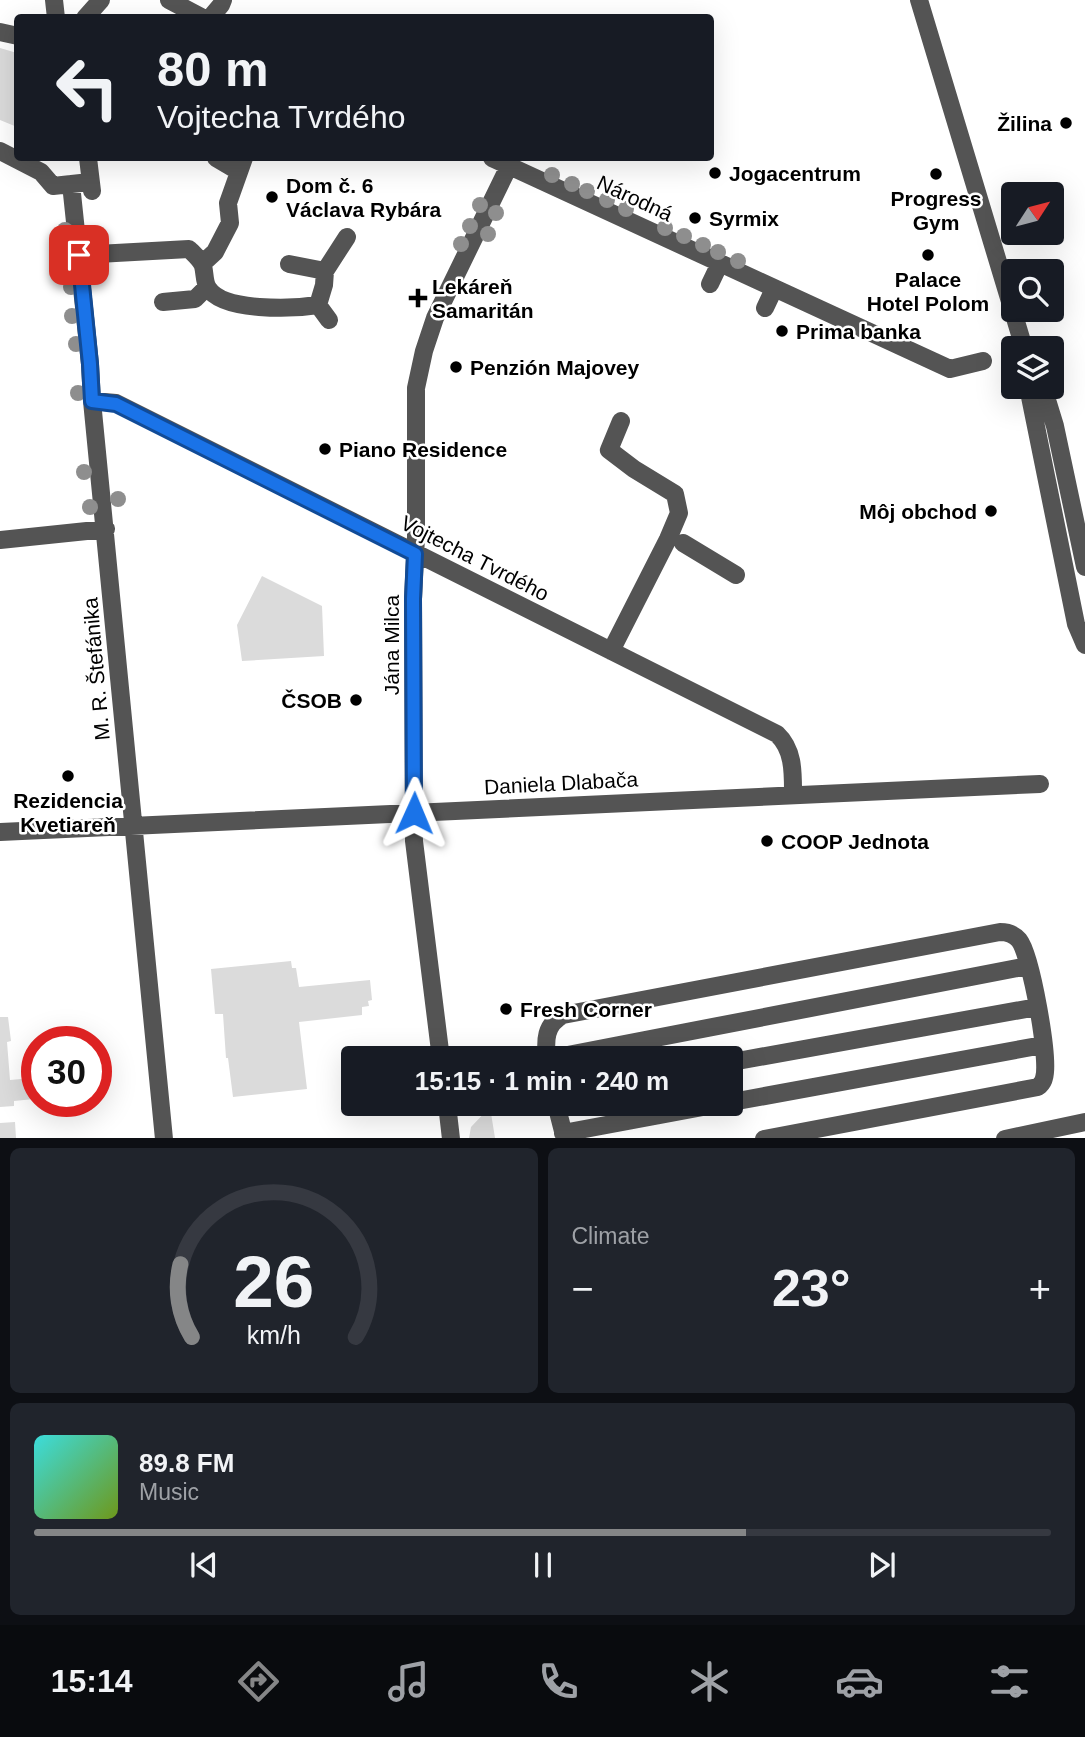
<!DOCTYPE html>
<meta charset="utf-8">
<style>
body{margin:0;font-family:Arial,sans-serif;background:#20242c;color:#f1f3f6;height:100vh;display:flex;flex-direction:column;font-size:26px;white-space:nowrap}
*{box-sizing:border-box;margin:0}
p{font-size:23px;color:#9ea1a6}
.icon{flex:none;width:38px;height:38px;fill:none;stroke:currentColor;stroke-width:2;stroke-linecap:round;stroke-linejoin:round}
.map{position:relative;height:1138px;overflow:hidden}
.sheet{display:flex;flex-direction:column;gap:10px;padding:10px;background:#0d0f14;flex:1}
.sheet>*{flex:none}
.guide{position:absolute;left:14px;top:14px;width:700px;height:147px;border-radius:7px;box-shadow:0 7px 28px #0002;background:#171b24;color:#f1f3f6;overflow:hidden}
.needle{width:46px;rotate:54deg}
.fabs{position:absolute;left:1001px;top:182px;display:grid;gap:14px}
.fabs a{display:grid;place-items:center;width:63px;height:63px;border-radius:7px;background:#171b24;box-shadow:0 7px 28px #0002;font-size:35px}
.speed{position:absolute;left:21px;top:1026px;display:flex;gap:14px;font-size:35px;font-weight:700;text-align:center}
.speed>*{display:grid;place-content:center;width:91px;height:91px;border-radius:50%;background:#171b24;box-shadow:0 7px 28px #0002;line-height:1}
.speed .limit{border:10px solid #d22;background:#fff;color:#111}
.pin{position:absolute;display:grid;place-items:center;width:60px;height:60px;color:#fff;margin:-30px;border-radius:14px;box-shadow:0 4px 10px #0006}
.me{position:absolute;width:77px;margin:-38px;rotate:1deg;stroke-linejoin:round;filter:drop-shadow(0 0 5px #0008)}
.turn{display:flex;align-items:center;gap:24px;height:147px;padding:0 28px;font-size:32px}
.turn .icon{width:91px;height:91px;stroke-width:2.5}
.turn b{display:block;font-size:49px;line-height:60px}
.big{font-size:52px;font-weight:800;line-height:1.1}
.sheet .widget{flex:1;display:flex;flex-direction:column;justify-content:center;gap:10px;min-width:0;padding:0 24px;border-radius:10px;background:#20242c}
.sheet .dial{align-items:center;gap:0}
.dial svg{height:182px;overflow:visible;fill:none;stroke:#363941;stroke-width:7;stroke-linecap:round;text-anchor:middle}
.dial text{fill:#f1f3f6;stroke:none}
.song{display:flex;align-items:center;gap:21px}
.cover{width:84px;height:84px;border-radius:10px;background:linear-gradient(135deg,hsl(180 70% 55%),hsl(80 70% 35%))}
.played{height:7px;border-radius:4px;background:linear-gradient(90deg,#858687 70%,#363941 70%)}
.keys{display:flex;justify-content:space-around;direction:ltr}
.heat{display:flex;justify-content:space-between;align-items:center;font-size:38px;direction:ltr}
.sheet .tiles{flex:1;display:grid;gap:10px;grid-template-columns:1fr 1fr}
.widget:last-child{grid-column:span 2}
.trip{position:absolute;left:341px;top:1046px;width:402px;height:70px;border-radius:7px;background:#171b24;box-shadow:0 7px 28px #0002;font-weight:800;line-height:70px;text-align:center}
.tabs{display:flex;height:112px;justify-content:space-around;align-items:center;background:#090b0e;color:#9ea1a6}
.tabs .icon{width:49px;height:49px}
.tabs .active{color:#858687}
.tabs b{font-size:32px;color:#f1f3f6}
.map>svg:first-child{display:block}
</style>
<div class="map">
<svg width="1085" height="1139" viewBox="0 0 1085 1139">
<rect width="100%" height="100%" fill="#fff"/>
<path fill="#dbdbdb" d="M0,48L17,53V127L0,120Z
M262,576L322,606L324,656L242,661L237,625Z
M291,961L292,968H296L299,987L370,980L372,1000L368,1001L369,1006L362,1007V1015L299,1022L307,1089L233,1097L228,1058H226L223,1014H215L211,969Z
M0,1017H8L11,1041L7,1042L10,1080L32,1078L34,1099L14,1101V1106L0,1107Z
M490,1107L495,1138H469L471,1127Z
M15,1122L16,1138H0V1123Z"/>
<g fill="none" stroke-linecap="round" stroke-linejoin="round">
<path stroke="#545454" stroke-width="18" d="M54,0L56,18
M169,0L203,18
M919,0L1024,348
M85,18L101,0
M210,18L221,5L223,0
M0,32L18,36
M0,151L41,172L53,186L90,182
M88,158L92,191
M216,158L238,171
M492,158L950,369L983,361
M71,184L90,364L92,401L164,1139
M79,255L189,249C194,254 201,260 203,266C205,273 204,282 208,288C223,312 293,309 318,305L329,320
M203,263L215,252L230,223L228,203L244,158
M289,264L325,271
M710,284L720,263
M163,302L195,299L207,287
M318,305L324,285L325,271L347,237
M765,308L774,289
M1028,387L1076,624L1085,645
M1043,387L1055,426L1085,567
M92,401L116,403L777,734C794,750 793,773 793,795
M0,540L106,529
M683,543L736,575
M611,651L668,539L679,513L675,494L634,469L609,450L621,421
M0,832L1040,784
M441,1059L414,841L413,599L416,537V388L424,351L435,318L509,166
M499,1059L526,1055L547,1059L1028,966
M547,1059C545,1040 545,1025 563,1015L1000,932C1008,932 1014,934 1019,940C1031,955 1050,1060 1044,1078C1043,1083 1042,1083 1038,1087L764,1139
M732,1062L1037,1007
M732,1102L1043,1045
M447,1104L451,1139
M556,1104L565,1139
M563,1133L719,1104
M1005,1139L1085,1122"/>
</g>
<g fill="#8e8e8e">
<circle cx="552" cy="175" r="8"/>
<circle cx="572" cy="184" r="8"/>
<circle cx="587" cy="191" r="8"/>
<circle cx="607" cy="200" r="8"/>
<circle cx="480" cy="205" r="8"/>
<circle cx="626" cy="209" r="8"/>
<circle cx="496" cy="213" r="8"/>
<circle cx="470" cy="226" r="8"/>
<circle cx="665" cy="228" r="8"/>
<circle cx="65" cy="230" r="8"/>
<circle cx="488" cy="234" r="8"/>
<circle cx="684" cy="236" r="8"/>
<circle cx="461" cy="244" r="8"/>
<circle cx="703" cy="245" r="8"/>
<circle cx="718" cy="252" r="8"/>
<circle cx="68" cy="258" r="8"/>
<circle cx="738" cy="261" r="8"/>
<circle cx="71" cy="287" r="8"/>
<circle cx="72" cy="316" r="8"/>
<circle cx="76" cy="344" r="8"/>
<circle cx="78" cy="393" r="8"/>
<circle cx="84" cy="472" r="8"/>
<circle cx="118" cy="499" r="8"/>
<circle cx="90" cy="507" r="8"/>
</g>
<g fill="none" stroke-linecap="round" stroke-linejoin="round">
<g stroke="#114b97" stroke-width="18">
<path id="route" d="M79,255L90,364L92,401L116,404L415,554L413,599L414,813"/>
</g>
<use href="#route" stroke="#1a73e8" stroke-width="12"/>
</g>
<g fill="#000" stroke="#fff" stroke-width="2.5">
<circle cx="1066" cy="123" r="7"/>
<circle cx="715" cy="173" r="7"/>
<circle cx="936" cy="174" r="7"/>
<circle cx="272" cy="197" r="7"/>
<circle cx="695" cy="218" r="7"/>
<circle cx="928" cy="255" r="7"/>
<path d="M414.5 287.5h7v7h7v7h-7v7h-7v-7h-7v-7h7z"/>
<circle cx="782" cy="331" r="7"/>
<circle cx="456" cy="367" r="7"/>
<circle cx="325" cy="449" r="7"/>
<circle cx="991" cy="511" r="7"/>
<circle cx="356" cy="700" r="7"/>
<circle cx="68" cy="776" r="7"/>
<circle cx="767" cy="841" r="7"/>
<circle cx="506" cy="1009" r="7"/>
</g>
<g text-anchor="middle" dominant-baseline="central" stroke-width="5" stroke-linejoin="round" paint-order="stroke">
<g font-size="21" font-weight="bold" fill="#000" stroke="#fff" text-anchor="start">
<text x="1052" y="123" text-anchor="end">Žilina</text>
<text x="729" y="173">Jogacentrum</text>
<text x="286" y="185">Dom č. 6<tspan x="286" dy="24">Václava Rybára</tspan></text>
<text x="936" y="198" text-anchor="middle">Progress<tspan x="936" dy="24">Gym</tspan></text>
<text x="709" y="218">Syrmix</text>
<text x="928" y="279" text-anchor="middle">Palace<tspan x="928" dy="24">Hotel Polom</tspan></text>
<text x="432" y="286">Lekáreň<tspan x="432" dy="24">Samaritán</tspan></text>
<text x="796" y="331">Prima banka</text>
<text x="470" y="367">Penzión Majovey</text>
<text x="339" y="449">Piano Residence</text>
<text x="977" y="511" text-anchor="end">Môj obchod</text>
<text x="342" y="700" text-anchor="end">ČSOB</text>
<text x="68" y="800" text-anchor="middle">Rezidencia<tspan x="68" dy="24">Kvetiareň</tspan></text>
<text x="781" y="841">COOP Jednota</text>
<text x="520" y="1009">Fresh Corner</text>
</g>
<g font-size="21" fill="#000" stroke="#fff">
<text transform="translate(635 198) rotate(25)">Národná</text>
<text transform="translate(475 558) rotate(27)">Vojtecha Tvrdého</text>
<text transform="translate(391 645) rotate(-90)">Jána Milca</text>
<text transform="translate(96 669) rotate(-95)">M. R. Štefánika</text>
<text transform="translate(561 783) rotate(-3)">Daniela Dlabača</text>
</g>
</g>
</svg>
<div class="fabs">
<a><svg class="needle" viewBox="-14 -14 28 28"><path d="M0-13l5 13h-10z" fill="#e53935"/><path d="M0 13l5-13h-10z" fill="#9ea1a6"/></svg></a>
<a><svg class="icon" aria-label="search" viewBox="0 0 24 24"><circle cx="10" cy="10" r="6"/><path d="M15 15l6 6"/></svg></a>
<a><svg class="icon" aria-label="layers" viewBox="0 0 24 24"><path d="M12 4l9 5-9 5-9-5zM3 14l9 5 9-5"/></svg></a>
</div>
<div class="speed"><div class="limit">30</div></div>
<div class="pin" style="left:79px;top:255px;background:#d93025"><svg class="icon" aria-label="arrive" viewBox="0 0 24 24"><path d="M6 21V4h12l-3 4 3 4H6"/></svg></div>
<svg class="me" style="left:414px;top:813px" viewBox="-20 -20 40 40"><path d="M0-17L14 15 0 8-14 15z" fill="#1a73e8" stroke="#fff" stroke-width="4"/></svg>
<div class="trip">15:15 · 1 min · 240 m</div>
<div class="guide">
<div class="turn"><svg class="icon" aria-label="left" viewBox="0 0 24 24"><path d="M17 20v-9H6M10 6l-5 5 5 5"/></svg><div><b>80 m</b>Vojtecha Tvrdého</div></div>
</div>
</div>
<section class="sheet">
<div class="tiles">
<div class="widget dial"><svg viewBox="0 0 100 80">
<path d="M14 69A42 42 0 1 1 86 69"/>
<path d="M14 69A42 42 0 0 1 9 37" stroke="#858687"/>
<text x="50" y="56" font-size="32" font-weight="700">26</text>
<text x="50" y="72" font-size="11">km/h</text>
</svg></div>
<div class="widget"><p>Climate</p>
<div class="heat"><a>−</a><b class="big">23°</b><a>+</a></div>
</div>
<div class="widget">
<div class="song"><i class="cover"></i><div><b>89.8 FM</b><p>Music</p></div></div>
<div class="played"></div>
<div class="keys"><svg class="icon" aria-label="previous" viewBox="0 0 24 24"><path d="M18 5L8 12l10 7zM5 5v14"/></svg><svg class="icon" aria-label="pause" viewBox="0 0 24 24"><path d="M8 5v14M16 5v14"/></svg><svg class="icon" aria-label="next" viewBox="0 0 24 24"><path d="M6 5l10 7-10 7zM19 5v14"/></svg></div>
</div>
</div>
</section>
<nav class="tabs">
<b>15:14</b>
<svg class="icon active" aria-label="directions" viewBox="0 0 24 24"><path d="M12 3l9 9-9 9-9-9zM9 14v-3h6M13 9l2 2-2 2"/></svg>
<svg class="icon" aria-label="music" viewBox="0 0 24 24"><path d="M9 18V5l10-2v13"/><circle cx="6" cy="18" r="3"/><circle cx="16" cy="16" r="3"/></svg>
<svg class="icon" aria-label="phone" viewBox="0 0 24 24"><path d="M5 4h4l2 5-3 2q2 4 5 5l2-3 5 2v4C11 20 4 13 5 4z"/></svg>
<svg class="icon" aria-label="climate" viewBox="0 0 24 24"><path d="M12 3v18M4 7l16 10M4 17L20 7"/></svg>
<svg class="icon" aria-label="car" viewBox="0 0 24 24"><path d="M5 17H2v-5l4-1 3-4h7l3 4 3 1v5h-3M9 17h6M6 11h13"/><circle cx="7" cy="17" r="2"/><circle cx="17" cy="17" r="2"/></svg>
<svg class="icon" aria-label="filters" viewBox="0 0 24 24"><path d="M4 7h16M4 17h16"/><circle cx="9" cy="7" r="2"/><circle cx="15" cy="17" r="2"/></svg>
</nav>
